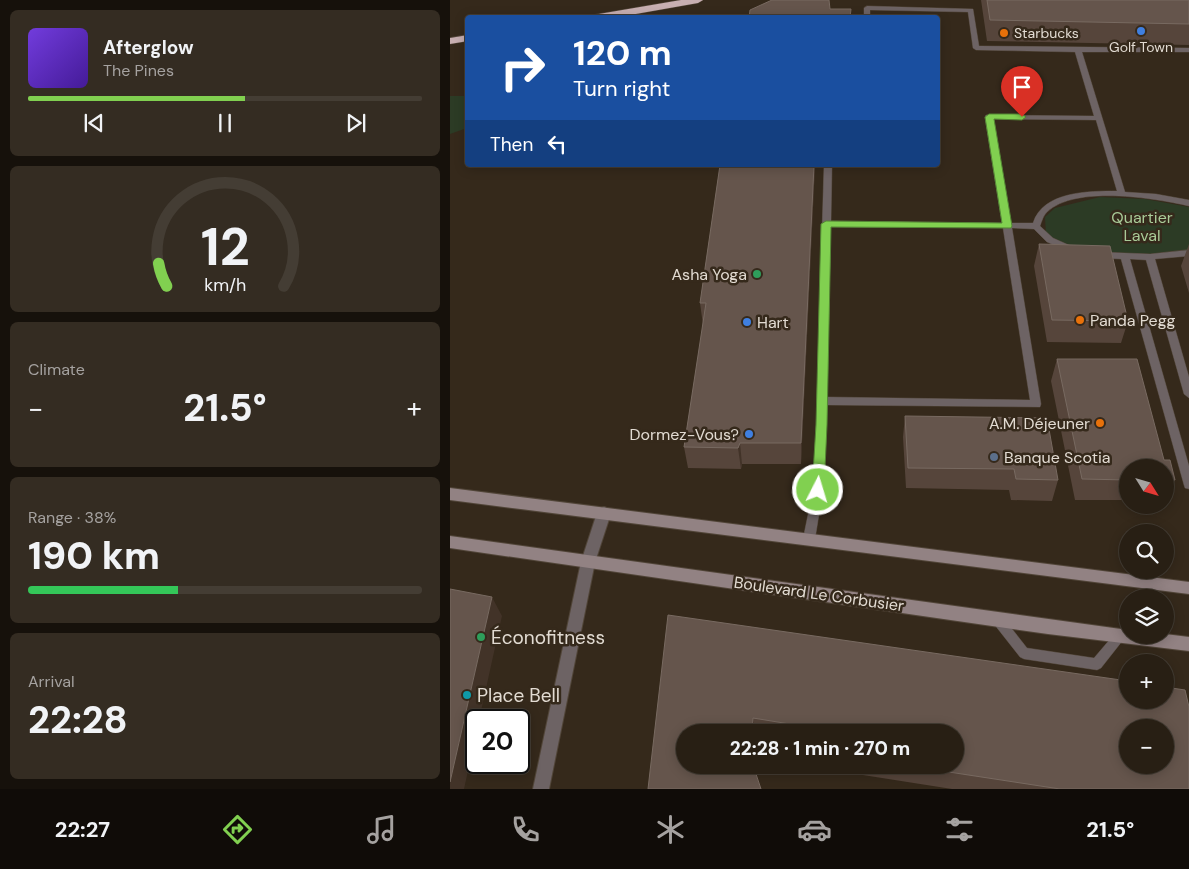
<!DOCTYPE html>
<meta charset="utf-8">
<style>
body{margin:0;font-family:"DM Sans",sans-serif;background:#342c22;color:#f1f3f6;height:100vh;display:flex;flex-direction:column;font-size:19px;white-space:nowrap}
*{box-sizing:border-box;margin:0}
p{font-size:16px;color:#a5a2a0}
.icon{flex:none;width:28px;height:28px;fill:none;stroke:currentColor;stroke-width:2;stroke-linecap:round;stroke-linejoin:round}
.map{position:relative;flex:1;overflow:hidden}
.drawer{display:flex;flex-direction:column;gap:10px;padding:10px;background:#16110b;width:450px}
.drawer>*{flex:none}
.hud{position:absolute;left:15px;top:15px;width:475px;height:152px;border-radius:5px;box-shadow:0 2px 12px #0003,0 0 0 1px #443d34;background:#1a4fa0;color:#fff;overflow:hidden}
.needle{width:32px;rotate:127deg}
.buttons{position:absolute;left:669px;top:459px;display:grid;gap:10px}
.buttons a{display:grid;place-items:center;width:55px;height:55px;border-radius:50%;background:#281f14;box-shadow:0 2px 12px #0003,0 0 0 1px #443d34;font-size:25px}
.speed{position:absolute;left:15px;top:709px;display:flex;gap:10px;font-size:25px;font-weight:700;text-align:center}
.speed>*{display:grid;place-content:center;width:65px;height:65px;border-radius:50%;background:#281f14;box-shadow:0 2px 12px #0003,0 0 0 1px #443d34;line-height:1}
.speed .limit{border:2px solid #111;border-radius:8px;background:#fff;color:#111}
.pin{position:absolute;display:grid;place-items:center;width:42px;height:42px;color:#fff;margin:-51px -21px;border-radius:50% 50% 50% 0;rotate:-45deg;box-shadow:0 0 5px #0007}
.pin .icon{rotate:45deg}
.me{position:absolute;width:55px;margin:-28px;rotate:5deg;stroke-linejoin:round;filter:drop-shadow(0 0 4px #0008)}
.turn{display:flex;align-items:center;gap:18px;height:105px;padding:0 25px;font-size:22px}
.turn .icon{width:65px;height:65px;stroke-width:2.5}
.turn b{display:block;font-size:35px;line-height:42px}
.then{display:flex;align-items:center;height:48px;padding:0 25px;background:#0003;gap:10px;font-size:19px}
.big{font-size:38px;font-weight:800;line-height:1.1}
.drawer .card{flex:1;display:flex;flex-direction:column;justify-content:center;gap:8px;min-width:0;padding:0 18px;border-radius:8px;background:#342c22}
.drawer .dial{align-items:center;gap:0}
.dial svg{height:130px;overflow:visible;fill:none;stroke:#443d34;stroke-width:7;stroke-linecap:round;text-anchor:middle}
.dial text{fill:#f1f3f6;stroke:none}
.song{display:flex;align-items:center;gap:15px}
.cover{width:60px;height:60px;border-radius:8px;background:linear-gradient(135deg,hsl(260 70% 55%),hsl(260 70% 35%))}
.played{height:5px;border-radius:2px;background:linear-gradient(90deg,#81d050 55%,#443d34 55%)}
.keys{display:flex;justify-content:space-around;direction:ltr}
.heat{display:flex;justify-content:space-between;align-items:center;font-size:28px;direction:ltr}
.charge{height:8px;border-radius:4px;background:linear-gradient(90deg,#34c759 38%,#443d34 0)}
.trip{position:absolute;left:226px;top:724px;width:288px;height:50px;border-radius:25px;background:#281f14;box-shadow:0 2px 12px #0003,0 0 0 1px #443d34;font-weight:800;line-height:50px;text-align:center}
.menu{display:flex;height:80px;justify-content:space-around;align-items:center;background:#100c08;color:#a5a2a0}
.menu .icon{width:35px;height:35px}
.menu .on{color:#81d050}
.menu b{font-size:22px;color:#f1f3f6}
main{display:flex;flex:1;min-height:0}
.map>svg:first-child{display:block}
</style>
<main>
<section class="drawer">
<div class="card">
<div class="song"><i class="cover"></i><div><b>Afterglow</b><p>The Pines</p></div></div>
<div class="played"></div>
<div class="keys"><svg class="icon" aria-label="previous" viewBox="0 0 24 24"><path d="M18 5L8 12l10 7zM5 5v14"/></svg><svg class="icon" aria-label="pause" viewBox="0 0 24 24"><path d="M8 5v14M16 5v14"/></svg><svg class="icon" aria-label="next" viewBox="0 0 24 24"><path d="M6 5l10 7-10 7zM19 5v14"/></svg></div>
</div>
<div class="card dial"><svg viewBox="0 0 100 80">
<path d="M14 69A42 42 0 1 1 86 69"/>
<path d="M14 69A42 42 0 0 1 9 55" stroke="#81d050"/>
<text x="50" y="56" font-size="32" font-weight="700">12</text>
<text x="50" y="72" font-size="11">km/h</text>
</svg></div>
<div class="card"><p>Climate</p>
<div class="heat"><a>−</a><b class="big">21.5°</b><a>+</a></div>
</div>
<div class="card"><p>Range · 38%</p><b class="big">190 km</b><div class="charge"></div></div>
<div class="card"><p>Arrival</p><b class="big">22:28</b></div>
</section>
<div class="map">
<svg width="739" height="789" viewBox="0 0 739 789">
<rect width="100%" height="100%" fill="#35291b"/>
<path fill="#2c3b25" d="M0,96H18L17,128L0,134Z
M650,197L695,199L739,207V250C718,259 656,253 632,249C620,247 607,240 596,236L595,217L605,208Z"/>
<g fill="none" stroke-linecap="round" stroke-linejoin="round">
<g stroke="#514538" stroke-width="1">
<path id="lane" d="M417,6L523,9L529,46L739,48V52H632L675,192L706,194L739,200V206C704,198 625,185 597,212C593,216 592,221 590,226L603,238L621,246L622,248L618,251L597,242L584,229L562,228L591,404L590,407L377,405L373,490L365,539L363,542L359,544L355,542L353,539L363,490L365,466L374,165H382L381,221L552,223L535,117L536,115L644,116L625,52L526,50L523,48L518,12L420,10V18H414V8ZM543,119L646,120L667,191C639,191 593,191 583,223H561ZM381,227L553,228L580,400L377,397Z
M739,250V256L705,259L739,377V398L734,394L696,260L680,259L739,466V489L735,488L734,485L671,259L649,258L645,255L649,252L700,254Z
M548,615L552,616L577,648L644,658L667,631L671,629L675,631L677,635L651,668L647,670L574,659L570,657L544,624L542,620L544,616Z"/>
</g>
<g stroke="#514538" stroke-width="2">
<path id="street" d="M154,507L159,509L161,513L145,562L99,789H83L131,562L147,513L149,509Z"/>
</g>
<g stroke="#514538" stroke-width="2">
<path id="secondary" d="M0,488L739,582V594L0,500Z
M0,536L678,630V635L715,634L739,637V651L598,634L0,548Z"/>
</g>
<g stroke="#514538" stroke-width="1">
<path id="highway" d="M231,0H253L248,3L163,18H138L143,15Z
M18,35V41L0,44V38Z"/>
</g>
<use href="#lane" fill="#6d6364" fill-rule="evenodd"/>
<use href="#street" fill="#6d6364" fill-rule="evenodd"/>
<use href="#secondary" fill="#928283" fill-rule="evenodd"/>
<use href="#highway" fill="#c8afb1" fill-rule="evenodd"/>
</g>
<path fill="#56453b" d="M531,0H739V45L537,41Z
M270,165H365L351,464H292L291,469L238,468L234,447L253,325L250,303Z
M589,244L678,321L671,343L597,342L584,266Z
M739,244V293L731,266Z
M607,359L714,460L725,480L716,500H715V468H678V500H625L601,381Z
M455,416L608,480L602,501L561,500L559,490L456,488L453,437Z
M218,615L739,789H502L362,767L361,765H505V732H235Z"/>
<path fill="#423328" d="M364,165H365L351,464V443Z
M290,443L292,464L291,469L288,448Z
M42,597L52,616L29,720H26V734L14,789H0V782Z
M303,718L305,732H302Z"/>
<path fill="#65554c" stroke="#786a61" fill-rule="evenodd" d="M322,0H379L380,9H401L400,18H299L300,10Z
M537,0H739V24L540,20Z
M270,165H364L351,443H290L288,448L234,447L256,303H250Z
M589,244L660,246L678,321L602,320Z
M607,359H687L714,460H720L725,480H715V468H678V480L632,479Z
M455,416L597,418L608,480L566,479L564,469L458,468Z
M0,589L42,597L0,782Z
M218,615L678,681V700H715V687L735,690L739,707V789H610L453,765H505V732H354L352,726L303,718L302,732H235V765H303L311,789H198ZM678,728H715V765H678Z"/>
<path fill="#81d050" stroke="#548734" d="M539,114H572L576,117L572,120L544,119L562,226L561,228L381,227L377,425L374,490L372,494H364L362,490L366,425L371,224L376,221L552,223L535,117Z"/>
<g fill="#3f7fe0" stroke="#35291b" stroke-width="2">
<circle cx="691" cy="31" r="5"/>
<circle cx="297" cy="322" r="5"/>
<circle cx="299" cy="434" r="5"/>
</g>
<g fill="#e8710a" stroke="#35291b" stroke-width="2">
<circle cx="554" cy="33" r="5"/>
<circle cx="630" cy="320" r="5"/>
<circle cx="650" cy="423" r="5"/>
</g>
<g fill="#2e9e5b" stroke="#35291b" stroke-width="2">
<circle cx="307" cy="274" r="5"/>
<circle cx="31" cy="637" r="5"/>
</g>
<circle fill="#5c6f8a" stroke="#35291b" stroke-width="2" cx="544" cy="457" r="5"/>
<circle fill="#0f9aa8" stroke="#35291b" stroke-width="2" cx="17" cy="695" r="5"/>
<g text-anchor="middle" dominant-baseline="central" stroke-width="5" stroke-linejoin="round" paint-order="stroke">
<g font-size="14" fill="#e2dbd2" stroke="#35291b" text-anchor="start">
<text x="564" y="33">Starbucks</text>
<text x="691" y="47" text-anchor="middle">Golf Town</text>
</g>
<g font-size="16" fill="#a9cb98" stroke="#35291b">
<text x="692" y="217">Quartier<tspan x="692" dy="18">Laval</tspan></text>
</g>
<g font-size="16" fill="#e2dbd2" stroke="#35291b" text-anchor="end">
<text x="297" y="274">Asha Yoga</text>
<text x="640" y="320" text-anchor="start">Panda Pegg</text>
<text x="307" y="322" text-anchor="start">Hart</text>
<text x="640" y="423">A.M. Déjeuner</text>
<text x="289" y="434">Dormez-Vous?</text>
<text x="554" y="457" text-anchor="start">Banque Scotia</text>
</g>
<g font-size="16" fill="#e2dbd2" stroke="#35291b">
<text transform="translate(369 594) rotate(8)">Boulevard Le Corbusier</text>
</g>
<g font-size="19" fill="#e2dbd2" stroke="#35291b" text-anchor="start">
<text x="41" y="637">Éconofitness</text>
<text x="27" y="695">Place Bell</text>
</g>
</g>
</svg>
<div class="buttons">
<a><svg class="needle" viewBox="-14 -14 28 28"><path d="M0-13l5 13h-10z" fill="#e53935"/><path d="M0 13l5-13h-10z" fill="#a5a2a0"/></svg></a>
<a><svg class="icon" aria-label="search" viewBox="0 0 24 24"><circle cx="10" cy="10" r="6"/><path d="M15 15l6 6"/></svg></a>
<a><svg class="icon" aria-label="layers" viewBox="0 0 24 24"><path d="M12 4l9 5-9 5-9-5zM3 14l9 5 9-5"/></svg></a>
<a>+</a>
<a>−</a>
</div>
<div class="speed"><div class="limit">20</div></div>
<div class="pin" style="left:572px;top:117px;background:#d93025"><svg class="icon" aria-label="arrive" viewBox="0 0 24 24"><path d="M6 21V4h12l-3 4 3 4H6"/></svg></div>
<svg class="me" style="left:368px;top:490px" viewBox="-20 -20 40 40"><circle r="17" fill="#81d050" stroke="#fff" stroke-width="3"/><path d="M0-11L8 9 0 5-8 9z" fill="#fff"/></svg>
<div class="trip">22:28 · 1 min · 270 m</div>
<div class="hud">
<div class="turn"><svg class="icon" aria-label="right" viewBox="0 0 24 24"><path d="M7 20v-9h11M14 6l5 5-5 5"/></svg><div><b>120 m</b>Turn right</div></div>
<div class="then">Then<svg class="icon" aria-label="left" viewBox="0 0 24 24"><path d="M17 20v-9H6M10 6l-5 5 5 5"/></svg></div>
</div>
</div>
</main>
<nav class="menu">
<b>22:27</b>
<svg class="icon on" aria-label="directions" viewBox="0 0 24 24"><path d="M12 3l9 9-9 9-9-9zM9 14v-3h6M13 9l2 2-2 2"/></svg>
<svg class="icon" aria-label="music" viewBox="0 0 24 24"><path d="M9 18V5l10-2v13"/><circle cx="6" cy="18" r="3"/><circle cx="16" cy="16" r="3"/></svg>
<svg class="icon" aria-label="phone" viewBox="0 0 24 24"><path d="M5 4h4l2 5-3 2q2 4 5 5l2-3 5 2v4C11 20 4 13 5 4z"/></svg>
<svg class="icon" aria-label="climate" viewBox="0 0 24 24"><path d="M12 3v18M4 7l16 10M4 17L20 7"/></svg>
<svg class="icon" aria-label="car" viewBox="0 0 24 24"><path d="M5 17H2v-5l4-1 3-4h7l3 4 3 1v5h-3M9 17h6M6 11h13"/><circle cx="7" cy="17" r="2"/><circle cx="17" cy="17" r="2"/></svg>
<svg class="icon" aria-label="filters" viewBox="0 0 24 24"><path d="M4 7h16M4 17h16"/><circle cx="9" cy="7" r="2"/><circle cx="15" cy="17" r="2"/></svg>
<b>21.5°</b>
</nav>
